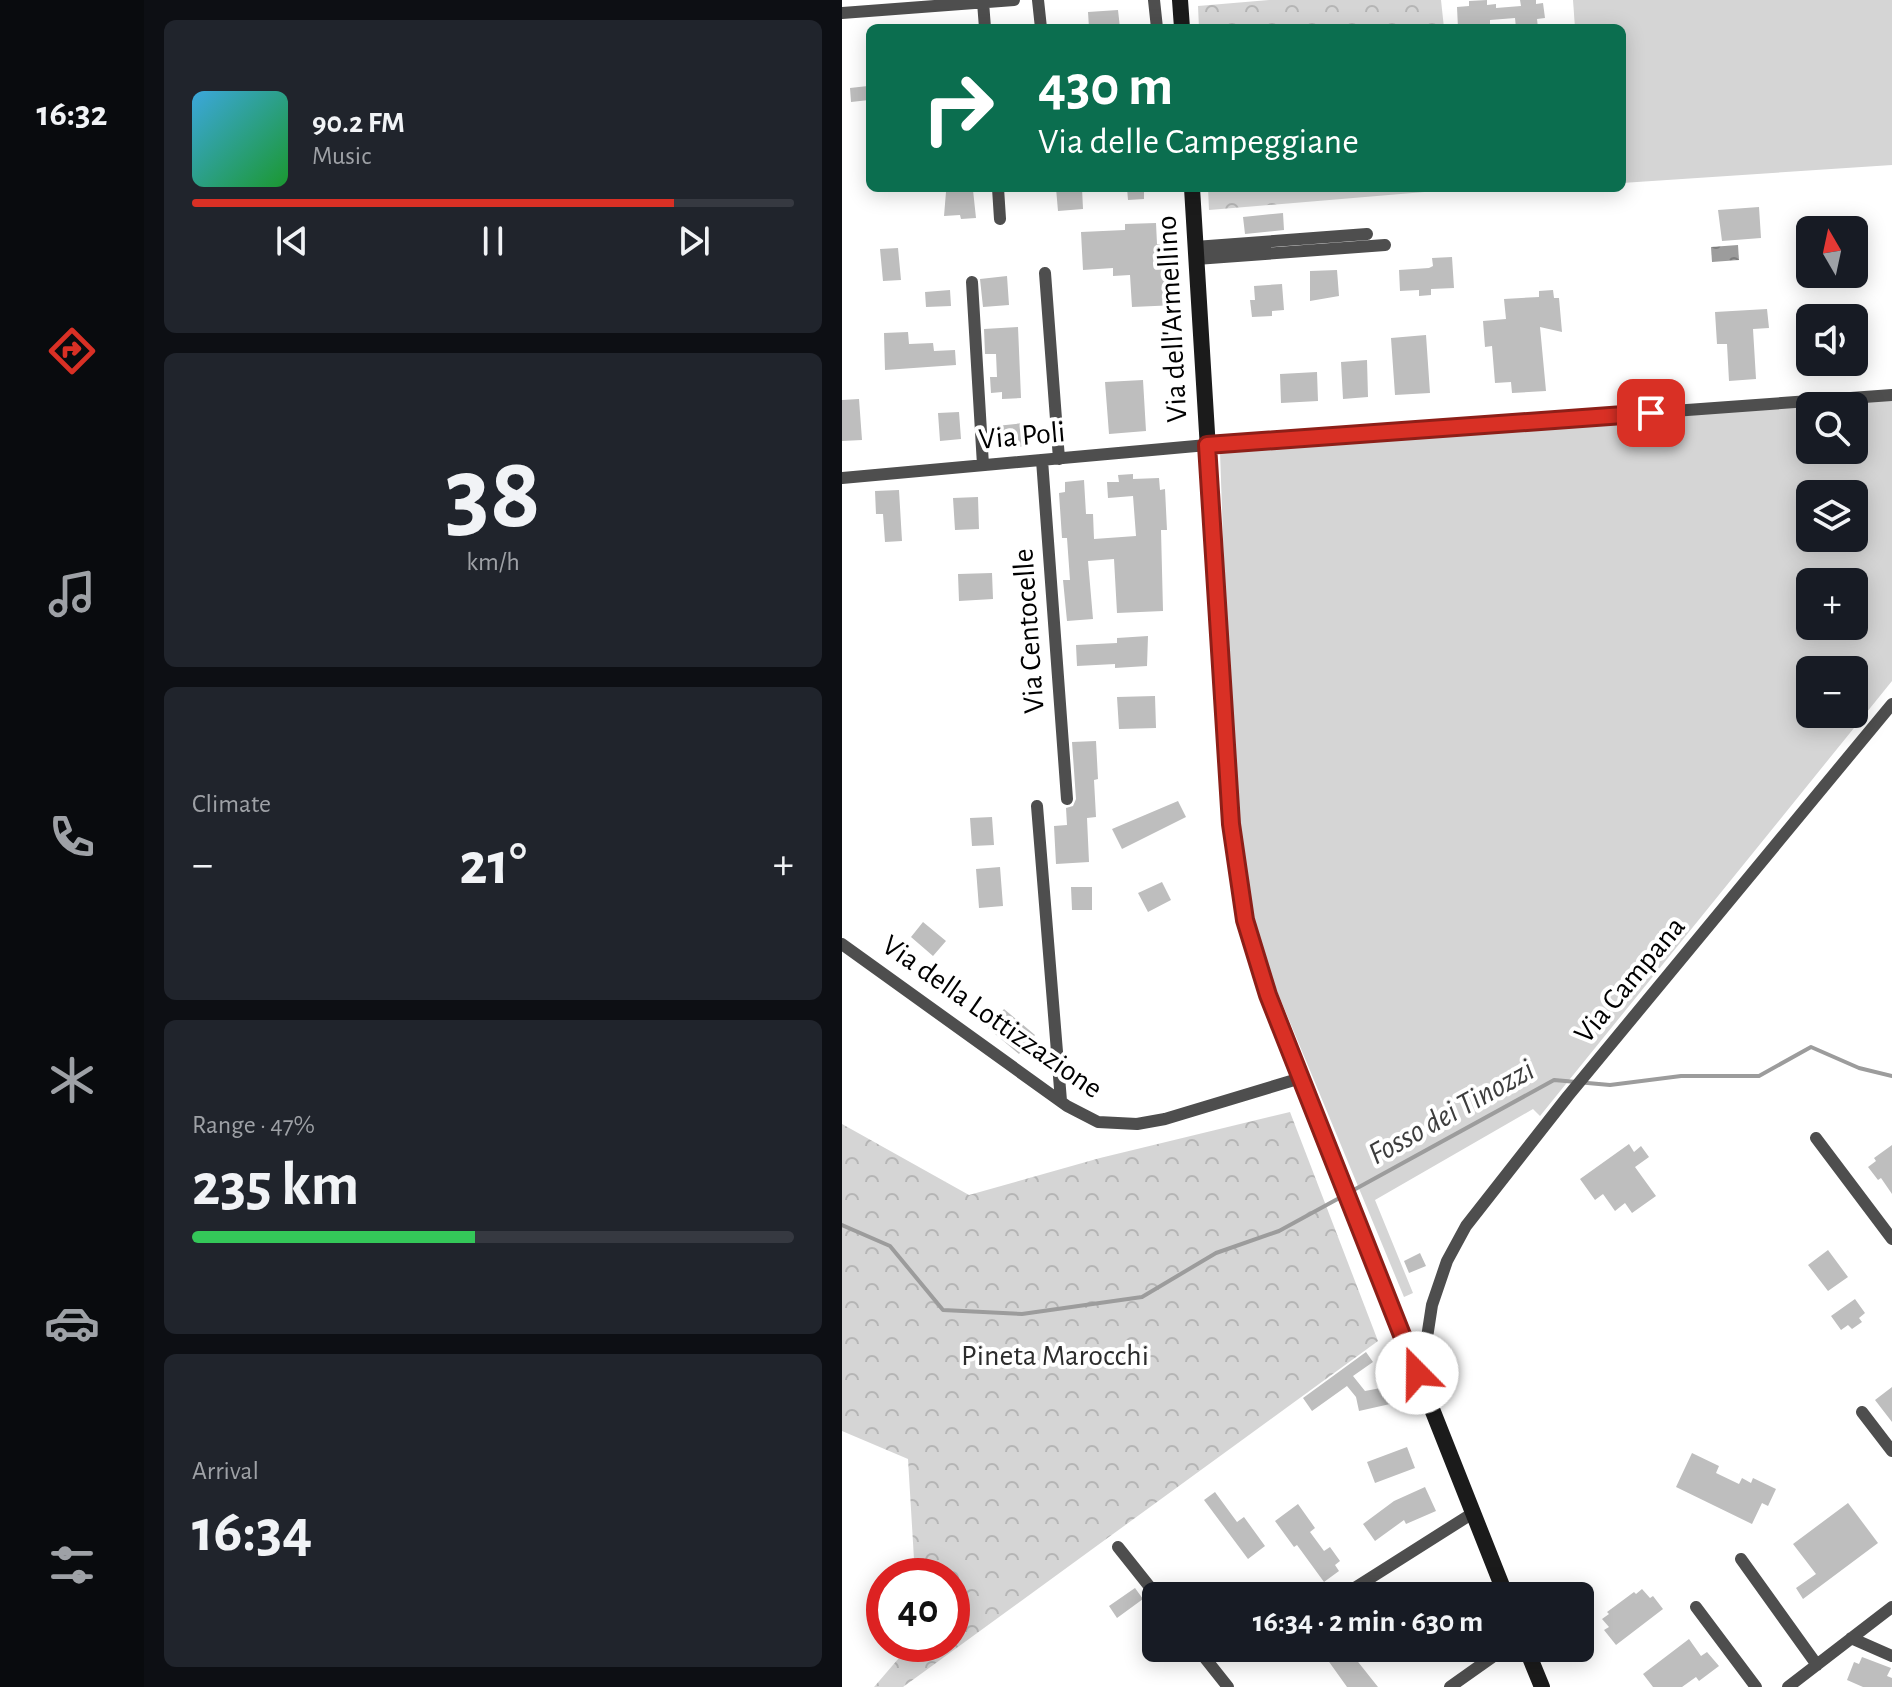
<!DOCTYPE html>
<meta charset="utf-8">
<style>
body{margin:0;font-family:"Alegreya Sans",sans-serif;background:#20242c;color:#f1f3f6;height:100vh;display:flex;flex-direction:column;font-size:30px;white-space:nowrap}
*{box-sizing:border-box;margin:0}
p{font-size:26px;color:#9ea1a6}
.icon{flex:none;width:44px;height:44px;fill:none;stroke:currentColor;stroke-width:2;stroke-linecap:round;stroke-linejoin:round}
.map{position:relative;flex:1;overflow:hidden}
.drawer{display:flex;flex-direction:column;gap:20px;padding:20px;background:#0d0f14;width:698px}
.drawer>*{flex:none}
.hud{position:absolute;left:24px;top:24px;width:760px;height:168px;border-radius:12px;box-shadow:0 4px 20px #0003;background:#0b6e4f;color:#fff;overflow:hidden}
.needle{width:52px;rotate:351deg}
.buttons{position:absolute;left:954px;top:216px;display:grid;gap:16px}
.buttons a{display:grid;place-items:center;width:72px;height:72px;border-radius:12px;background:#171b24;box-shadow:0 4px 20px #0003;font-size:40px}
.speed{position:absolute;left:24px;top:1558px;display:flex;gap:16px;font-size:40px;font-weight:700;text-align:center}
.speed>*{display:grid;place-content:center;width:104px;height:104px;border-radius:50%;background:#171b24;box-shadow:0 4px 20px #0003;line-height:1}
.speed .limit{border:12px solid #d22;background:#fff;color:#111}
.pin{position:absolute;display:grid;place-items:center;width:68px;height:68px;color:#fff;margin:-34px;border-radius:16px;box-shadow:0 4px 12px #0006}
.me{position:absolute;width:88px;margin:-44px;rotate:338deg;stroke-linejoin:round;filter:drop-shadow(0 0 6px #0008)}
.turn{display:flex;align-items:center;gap:28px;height:168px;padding:0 40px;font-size:36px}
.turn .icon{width:104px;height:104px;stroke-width:2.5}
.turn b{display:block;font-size:56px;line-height:68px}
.big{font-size:60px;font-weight:600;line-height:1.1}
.drawer .tile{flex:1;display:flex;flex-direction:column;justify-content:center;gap:12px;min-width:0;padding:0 28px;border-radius:12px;background:#20242c}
.drawer .dial{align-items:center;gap:0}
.dial b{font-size:104px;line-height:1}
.song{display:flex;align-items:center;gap:24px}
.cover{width:96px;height:96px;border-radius:12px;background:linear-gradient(135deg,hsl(200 70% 55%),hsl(130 70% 35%))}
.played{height:8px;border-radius:4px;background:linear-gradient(90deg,#d93025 80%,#363941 80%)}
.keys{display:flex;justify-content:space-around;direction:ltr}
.heat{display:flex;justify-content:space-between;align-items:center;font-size:44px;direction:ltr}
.charge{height:12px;border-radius:6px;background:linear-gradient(90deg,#34c759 47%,#363941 0)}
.trip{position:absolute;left:300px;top:1582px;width:452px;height:80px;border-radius:12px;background:#171b24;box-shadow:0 4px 20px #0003;font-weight:600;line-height:80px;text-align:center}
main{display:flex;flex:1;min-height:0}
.tabs{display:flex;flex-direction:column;width:144px;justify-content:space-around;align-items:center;background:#090b0e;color:#9ea1a6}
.tabs .icon{width:56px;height:56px}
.tabs .current{color:#d93025}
.tabs b{font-size:36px;color:#f1f3f6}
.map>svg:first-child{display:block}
</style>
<main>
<nav class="tabs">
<b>16:32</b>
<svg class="icon current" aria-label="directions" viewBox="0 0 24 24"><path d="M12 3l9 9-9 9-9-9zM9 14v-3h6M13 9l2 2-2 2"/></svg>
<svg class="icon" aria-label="music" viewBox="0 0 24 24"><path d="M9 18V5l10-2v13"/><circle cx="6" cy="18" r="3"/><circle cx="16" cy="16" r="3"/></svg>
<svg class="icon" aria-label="phone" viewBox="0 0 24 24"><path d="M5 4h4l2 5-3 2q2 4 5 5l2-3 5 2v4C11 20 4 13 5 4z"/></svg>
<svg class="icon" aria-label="climate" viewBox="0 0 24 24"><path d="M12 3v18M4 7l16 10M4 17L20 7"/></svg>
<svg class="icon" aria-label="car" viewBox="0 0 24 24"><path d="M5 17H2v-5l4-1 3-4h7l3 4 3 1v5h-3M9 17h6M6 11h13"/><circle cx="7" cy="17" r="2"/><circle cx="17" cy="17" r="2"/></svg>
<svg class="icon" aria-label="filters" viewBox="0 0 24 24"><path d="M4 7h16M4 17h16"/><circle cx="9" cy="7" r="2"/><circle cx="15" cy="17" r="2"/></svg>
</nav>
<section class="drawer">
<div class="tile">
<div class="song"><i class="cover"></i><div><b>90.2 FM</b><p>Music</p></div></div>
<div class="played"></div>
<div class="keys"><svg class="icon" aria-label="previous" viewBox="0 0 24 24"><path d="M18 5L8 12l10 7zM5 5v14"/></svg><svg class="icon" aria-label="pause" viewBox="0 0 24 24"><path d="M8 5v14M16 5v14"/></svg><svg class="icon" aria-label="next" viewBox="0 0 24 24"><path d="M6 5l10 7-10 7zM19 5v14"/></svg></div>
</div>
<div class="tile dial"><b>38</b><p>km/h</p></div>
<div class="tile"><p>Climate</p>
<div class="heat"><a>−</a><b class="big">21°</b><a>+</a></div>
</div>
<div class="tile"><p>Range · 47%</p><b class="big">235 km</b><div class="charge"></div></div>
<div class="tile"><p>Arrival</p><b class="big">16:34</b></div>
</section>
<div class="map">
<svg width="1050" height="1687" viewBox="0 0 1050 1687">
<defs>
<pattern id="forest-crowns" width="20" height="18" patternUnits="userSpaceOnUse" patternTransform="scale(2)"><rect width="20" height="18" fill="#d5d5d5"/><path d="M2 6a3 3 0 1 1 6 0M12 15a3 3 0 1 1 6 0" fill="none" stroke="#b5b5b5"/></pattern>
<pattern id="water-ripples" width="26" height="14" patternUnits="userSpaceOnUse" patternTransform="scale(2)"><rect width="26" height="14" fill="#9c9c9c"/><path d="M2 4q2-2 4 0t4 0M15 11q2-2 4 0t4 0" fill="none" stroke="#7d7d7d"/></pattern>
</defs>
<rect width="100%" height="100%" fill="#fff"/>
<path fill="#d5d5d5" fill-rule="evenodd" d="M731,0H1050V165L780,183V28H733Z
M1050,399V681L698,1116L691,1109L533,1200L571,1293L562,1297L413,938L391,822L378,452ZM968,406H1012V450H968ZM968,494H1012V538H968ZM968,582H1012V626H968ZM968,670H1012V714H968Z"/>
<path fill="url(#forest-crowns)" d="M427,0H599L602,28H357L356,6Z
M366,188H617L618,189L367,210Z
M448,1112L536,1341L61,1687H32L69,1644H110V1576H73L66,1459L0,1431V1124L127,1195L258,1158Z"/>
<path fill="url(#water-ripples)" d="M896,245L897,260L870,262L869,247Z"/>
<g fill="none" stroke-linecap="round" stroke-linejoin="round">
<path stroke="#9c9c9c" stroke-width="4" d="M508,1192L712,1080L768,1085L839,1076H917L969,1047L1017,1068L1050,1076
M0,1225L48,1246L101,1310L180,1314L300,1297L374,1253L437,1231L501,1196"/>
</g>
<path fill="#bebebe" d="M645,0V5L654,4V8L679,6L678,0H694V4L701,3L703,18L695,19L696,28H674L673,18L648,20V28H616L615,7L627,6V1Z
M276,10L278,28H247L246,12Z
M26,86L27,100L9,102L8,88Z
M214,188H240L241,209L216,211Z
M285,188H302V199L286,200Z
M131,190L134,218L119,219L118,215L102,216L104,192Z
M917,207L919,238L880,241L876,210Z
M441,213L442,230L403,234L401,217Z
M314,223L315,244H323L325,255L333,251L335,305L290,307L288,275L271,276V268L241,270L239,232L283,230V224Z
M56,248L59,280L41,281L38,249Z
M610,257L612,288L589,289V295L577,296V290L558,291L557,270L587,268L591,266L590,258Z
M495,270L497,296L468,301V271Z
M165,276L167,305L141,307L138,279Z
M440,284L442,310L430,311V316L410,317L408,300H413L412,286Z
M108,290L109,306L84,307L83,292Z
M711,290L712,298H717L720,332L698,327L704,391L670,393L669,382L653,383L650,346L643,347L641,321L664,319L662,299L697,297V291Z
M925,309L927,328L911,329L914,379L887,381L885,344H875L873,312Z
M176,327L179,398L160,399V392L149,393L148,377H155L154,354H143L142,329Z
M66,332L67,344L91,343L92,351L113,350L114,365L43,370L42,333Z
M584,335L588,393L553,395L549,338Z
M525,360L526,397L501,399L499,362Z
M475,372L476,401L439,403L438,374Z
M301,380L304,431L267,434L263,382Z
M17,399L20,440L0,441V400Z
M117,412L119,439L98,441L96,413Z
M182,423L184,446L165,448L164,442L155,443L154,426Z
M291,474V479L317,478L318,490L323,489L325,530H319L321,611L275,613L272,559L246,561L251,619L225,621L221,580H228L225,538H220L217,493L223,492V482L242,480L244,514H251L252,539L294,536L291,496L266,498L265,482H277L276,475Z
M57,490L60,541L43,542L41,514H34L33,491Z
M136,497L137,529L113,530L111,498Z
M150,573L151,599L117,601L116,574Z
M306,636L305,666L273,668V664L235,666L234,645L275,643V638Z
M313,696L314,728L277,729L275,697Z
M254,741L256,779L252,780L254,817L245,818L247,862L214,864L212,826L225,825L224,808L231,806L234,799L230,742Z
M336,801L344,817L280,849L270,829Z
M150,817L152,845L130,846L128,818Z
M158,867L161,906L137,908L134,869Z
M320,882L329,900L306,912L296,893Z
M229,887H250V910H230Z
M81,922L104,941L91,956L69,937Z
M162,1009L193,1035L177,1054L146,1028Z
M787,1144L792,1152L799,1146L807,1157L793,1167L814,1196L790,1213L783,1203L773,1211L761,1194L753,1200L738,1179Z
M1050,1145V1194L1039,1178L1036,1180L1026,1167L1034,1161L1032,1158Z
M986,1250L1006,1277L986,1291L966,1265Z
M578,1253L584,1266L567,1273L562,1261Z
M1013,1299L1023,1313L1017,1318L1020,1322L1010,1329L1006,1325L999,1330L989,1316Z
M524,1352L531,1362L511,1376L523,1391L554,1385L557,1402L517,1411L514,1397L505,1386L470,1411L461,1398Z
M1050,1387V1422L1033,1400Z
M565,1447L573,1468L533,1483L525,1462Z
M850,1453L877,1466L874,1473L897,1484L900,1478L909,1483L911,1478L934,1489L926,1506L920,1503L910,1524L834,1487Z
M583,1487L594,1511L564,1524L562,1520L533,1541L521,1524L552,1501Z
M373,1492L395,1522L402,1517L423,1546L406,1559L362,1500Z
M1006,1503L1036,1543L961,1599L954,1588L974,1574L951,1544Z
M456,1504L473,1528L468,1532L482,1551L488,1547L498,1561L493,1565L497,1571L482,1582L455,1545L452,1547L433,1521Z
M584,1582L592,1596H559Z
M293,1588L301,1599L275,1618L267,1606Z
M800,1589L808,1598L811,1596L821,1609L774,1645L762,1630L767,1627L760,1619L767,1614L765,1612L792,1592L794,1594Z
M847,1639L859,1656L865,1652L877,1666L857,1681L854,1677L840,1687H811L801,1674Z
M487,1648H505L536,1687H505L485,1659L491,1654Z
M1020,1657L1049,1668L1045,1676L1050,1678V1687H1021L1005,1680L1012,1662L1017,1664Z"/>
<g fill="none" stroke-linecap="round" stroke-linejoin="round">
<path stroke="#4e4e4e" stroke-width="12" d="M196,0L199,28
M312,0L315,28
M141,2L143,28
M0,13L172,0
M156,188L158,219
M353,247L525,234
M354,259L543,245
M203,273L217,459
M130,282L141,465
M200,460L225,799
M0,478L365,445L1050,395
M195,806L219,1101
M0,944L225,1106L256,1122L295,1124L323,1119L459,1078
M974,1138L1050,1239
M585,1389L584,1344L590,1305L605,1261L624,1226L726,1096L1050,704
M1020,1412L1050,1451
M276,1547L315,1596
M899,1559L975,1665
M500,1596L631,1513
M854,1607L914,1687
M1009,1638L1050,1656
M355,1648L386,1687
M608,1687L663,1648
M946,1687L1050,1607"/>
<path stroke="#1b1b1b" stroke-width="16" d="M338,0L340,28
M350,188L389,824L403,920L426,995L664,1596
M684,1648L700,1687"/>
</g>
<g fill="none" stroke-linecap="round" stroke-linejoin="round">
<g stroke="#8d1f18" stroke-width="20">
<path id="route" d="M575,1373L426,995L403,920L389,824L365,445L809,413"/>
</g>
<use href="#route" stroke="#d93025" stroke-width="14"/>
</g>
<g text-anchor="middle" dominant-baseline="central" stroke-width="8" stroke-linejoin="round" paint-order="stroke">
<g font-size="30" fill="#000" stroke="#fff">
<text transform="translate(330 319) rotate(-93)">Via dell'Armellino</text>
<text transform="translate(180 436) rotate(-5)">Via Poli</text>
<text transform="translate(187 631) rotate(-94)">Via Centocelle</text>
<text transform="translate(788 980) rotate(-50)">Via Campana</text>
<text transform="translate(150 1017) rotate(35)">Via della Lottizzazione</text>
</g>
<g font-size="30" fill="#2c2c2c" stroke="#fff">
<text x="213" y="1356">Pineta Marocchi</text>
</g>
<g font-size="32" font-style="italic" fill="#3d3d3d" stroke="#fff">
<text transform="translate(609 1112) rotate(-29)">Fosso dei Tinozzi</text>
</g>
</g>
</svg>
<div class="buttons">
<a><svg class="needle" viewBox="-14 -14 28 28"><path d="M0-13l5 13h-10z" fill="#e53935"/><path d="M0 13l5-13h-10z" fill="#9ea1a6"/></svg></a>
<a><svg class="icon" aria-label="sound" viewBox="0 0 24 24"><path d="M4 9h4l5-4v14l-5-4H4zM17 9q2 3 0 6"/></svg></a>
<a><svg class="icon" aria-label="search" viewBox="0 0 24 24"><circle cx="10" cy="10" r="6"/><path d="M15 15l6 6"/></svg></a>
<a><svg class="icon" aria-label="layers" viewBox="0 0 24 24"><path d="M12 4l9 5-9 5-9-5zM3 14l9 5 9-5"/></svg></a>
<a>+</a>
<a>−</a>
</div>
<div class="speed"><div class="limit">40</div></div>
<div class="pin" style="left:809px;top:413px;background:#d93025"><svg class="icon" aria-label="arrive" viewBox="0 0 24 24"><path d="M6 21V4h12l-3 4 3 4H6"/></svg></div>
<svg class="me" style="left:575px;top:1373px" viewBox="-20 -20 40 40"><circle r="19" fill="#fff"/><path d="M0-13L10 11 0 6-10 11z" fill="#d93025"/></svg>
<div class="trip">16:34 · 2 min · 630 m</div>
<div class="hud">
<div class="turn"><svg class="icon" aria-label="right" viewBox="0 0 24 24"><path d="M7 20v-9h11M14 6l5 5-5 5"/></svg><div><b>430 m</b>Via delle Campeggiane</div></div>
</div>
</div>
</main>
